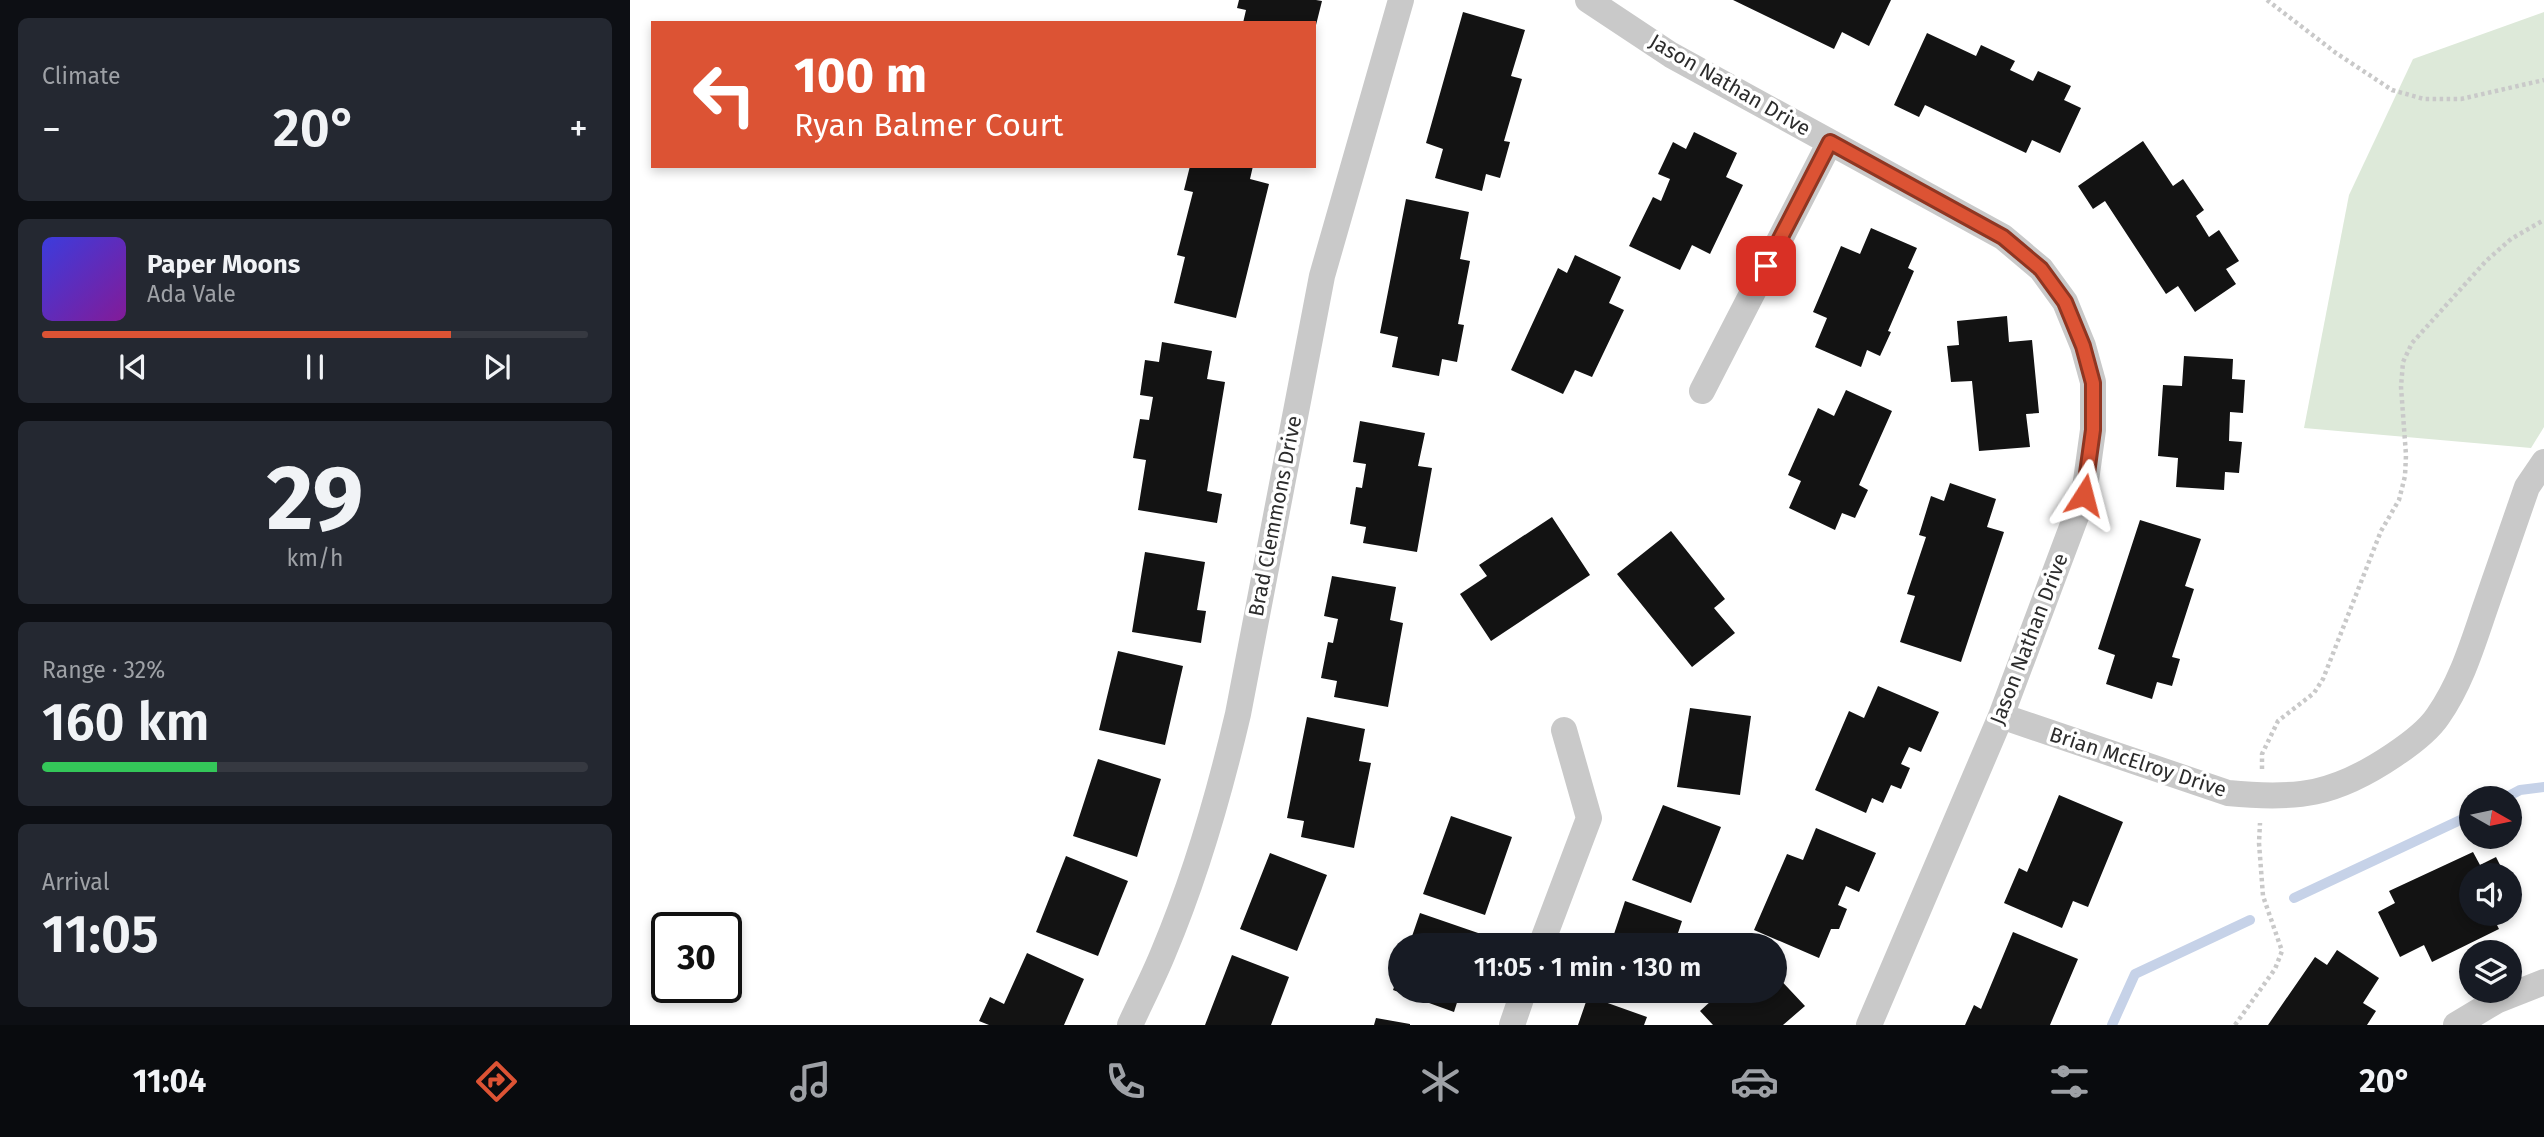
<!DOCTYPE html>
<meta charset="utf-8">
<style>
body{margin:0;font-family:"Fira Sans",sans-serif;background:#242831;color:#f1f3f6;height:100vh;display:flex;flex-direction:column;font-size:26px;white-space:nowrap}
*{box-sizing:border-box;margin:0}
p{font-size:23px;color:#9ea1a6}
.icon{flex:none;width:38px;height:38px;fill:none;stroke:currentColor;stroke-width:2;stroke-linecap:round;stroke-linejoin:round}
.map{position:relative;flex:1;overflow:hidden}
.details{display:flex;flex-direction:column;gap:18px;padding:18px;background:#0d0f14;width:630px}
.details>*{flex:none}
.top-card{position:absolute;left:21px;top:21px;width:665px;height:147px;border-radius:0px;box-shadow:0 4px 10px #0003;background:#dc5334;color:#fff;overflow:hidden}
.needle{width:46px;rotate:99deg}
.buttons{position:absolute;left:1829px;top:786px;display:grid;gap:14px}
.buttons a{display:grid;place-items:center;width:63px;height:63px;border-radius:50%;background:#171b24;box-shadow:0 4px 10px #0003;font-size:35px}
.speed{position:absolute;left:21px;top:912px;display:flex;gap:14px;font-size:35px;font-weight:700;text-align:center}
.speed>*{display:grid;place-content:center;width:91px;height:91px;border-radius:50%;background:#171b24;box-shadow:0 4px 10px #0003;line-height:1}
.speed .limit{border:4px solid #111;border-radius:10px;background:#fff;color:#111}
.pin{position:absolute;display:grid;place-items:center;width:60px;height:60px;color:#fff;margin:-30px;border-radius:14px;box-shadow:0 4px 10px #0006}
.me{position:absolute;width:77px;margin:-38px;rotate:9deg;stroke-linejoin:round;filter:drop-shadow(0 0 5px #0008)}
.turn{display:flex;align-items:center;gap:24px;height:147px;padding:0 28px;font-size:32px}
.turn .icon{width:91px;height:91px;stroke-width:2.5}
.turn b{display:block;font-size:49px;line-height:60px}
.big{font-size:52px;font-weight:600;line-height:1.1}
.details .widget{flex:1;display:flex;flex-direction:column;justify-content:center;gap:10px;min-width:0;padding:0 24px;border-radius:10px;background:#242831}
.details .dial{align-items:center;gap:0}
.dial b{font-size:91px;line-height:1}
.song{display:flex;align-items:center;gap:21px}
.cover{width:84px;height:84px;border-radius:10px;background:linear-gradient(135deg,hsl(240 70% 55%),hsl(290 70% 35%))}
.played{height:7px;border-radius:4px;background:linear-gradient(90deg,#dc5334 75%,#363941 75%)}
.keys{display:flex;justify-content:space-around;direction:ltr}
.heat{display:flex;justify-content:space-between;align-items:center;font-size:38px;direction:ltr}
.charge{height:10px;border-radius:5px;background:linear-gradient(90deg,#34c759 32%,#363941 0)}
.trip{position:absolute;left:758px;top:933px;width:399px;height:70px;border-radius:35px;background:#171b24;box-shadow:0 4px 10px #0003;font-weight:600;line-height:70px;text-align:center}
.menu{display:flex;height:112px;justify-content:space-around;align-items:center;background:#090b0e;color:#9ea1a6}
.menu .icon{width:49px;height:49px}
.menu .current{color:#dc5334}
.menu b{font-size:32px;color:#f1f3f6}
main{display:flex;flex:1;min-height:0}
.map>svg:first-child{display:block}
</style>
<main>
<section class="details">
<div class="widget"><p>Climate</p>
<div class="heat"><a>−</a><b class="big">20°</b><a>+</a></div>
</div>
<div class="widget">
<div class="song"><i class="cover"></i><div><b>Paper Moons</b><p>Ada Vale</p></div></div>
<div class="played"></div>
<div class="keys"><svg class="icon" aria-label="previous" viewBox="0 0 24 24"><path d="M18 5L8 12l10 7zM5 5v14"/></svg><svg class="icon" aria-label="pause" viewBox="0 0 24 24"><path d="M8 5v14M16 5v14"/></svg><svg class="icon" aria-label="next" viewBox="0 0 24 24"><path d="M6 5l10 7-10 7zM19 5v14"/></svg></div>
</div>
<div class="widget dial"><b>29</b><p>km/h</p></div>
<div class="widget"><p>Range · 32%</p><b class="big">160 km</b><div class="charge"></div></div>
<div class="widget"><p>Arrival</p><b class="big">11:05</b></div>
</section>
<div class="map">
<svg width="1914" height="1025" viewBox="0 0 1914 1025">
<rect width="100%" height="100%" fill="#fff"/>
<path fill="#dde9d9" d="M1914,12V427L1901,448L1674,428L1719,195L1783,59Z"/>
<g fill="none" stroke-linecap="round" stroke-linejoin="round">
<path stroke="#c6d2e8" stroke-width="10" d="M1875,798L1890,790L1914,787
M1664,898L1841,815
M1482,1025L1505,974L1620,920"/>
</g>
<path fill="#131313" d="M609,0H686L692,1L685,29L684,23H613L616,10L607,8Z
M1103,0H1261L1239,46L1212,32L1204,49Z
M833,12L895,30L881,76L892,79L874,141L880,142L870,178L856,174L852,191L805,178L813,149L796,143Z
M1297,33L1346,56L1351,45L1385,61L1380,70L1403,81L1408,71L1441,86L1434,100L1451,108L1430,153L1402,140L1396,153L1295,105L1289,117L1264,105Z
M1064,132L1107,153L1096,177L1113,185L1080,254L1062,245L1050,270L999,246L1023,197L1031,201L1040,179L1028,174L1043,142L1056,149Z
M1513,141L1543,186L1553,179L1574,210L1566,216L1579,237L1589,230L1609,261L1596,269L1606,284L1565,312L1548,286L1536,294L1475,201L1463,209L1448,186Z
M560,166H623L620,179L639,184L606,318L544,303L555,257L547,255L563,192L554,190Z
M776,199L839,212L830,259L840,261L828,324L834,325L827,362L812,359L809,376L762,367L768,337L750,333Z
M1241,228L1287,248L1278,268L1284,271L1258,331L1261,332L1250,356L1237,350L1231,367L1185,347L1197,318L1183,312L1211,246L1230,254Z
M945,255L991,277L979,303L994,310L962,377L945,370L933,394L881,370L928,268L937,273Z
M1377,316L1379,342L1402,340L1409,413L1396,414L1400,447L1349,451L1342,381L1321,382L1317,346L1329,345L1327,321Z
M532,342L582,351L577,379L595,382L577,491L592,494L587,523L508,510L516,460L503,458L510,419L519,420L523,397L510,395L515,360L529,362Z
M1554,356L1603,359L1602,379L1615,380L1613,413L1600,412L1599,441L1612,442L1609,473L1595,472L1594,490L1546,487L1548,458L1528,456L1533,385L1552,386Z
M1216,390L1262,411L1229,485L1238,490L1225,518L1212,513L1205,530L1159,508L1171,481L1158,475L1188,408L1204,416Z
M730,421L795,433L788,466L802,468L787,552L733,543L736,527L720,524L726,487L732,488L736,464L723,462Z
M1320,483L1366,499L1357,527L1374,532L1331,662L1270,642L1285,596L1277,594L1296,537L1289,535L1301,496L1314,501Z
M922,517L960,575L861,641L830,594L857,576L849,565Z
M1510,520L1571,539L1555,586L1564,589L1542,657L1550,659L1542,686L1527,682L1522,699L1476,684L1485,655L1468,649Z
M1041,531L1095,599L1084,608L1105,633L1062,667L987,574Z
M515,552L575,562L567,610L576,611L571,643L502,632Z
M702,576L766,587L760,620L773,623L758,707L704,697L707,681L691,678L698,642L703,643L708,619L694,616Z
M488,651L553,666L535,745L469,730Z
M1248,686L1309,712L1291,752L1279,747L1271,764L1280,768L1271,789L1261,785L1253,803L1242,798L1236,813L1185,790L1219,711L1234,718Z
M1060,708L1121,716L1110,795L1047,787Z
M677,717L735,729L729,761L741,763L724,848L671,837L674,821L657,818Z
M468,759L531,779L507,857L443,836Z
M1429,795L1493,822L1458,907L1443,901L1432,928L1374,903L1389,868L1397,872Z
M1033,805L1091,827L1061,903L1002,880Z
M821,816L882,837L855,915L793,894Z
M1186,828L1246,853L1229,892L1216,886L1208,905L1217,909L1209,929H1201L1189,958L1124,930L1157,854L1173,860Z
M1843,852L1850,865L1866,857L1875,875H1841V914H1865L1862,915L1869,929L1802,962L1794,945L1770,957L1748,912L1765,903L1759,891Z
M640,853L697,875L667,951L610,929Z
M436,856L498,881L468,956L406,932Z
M1880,884L1888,902L1880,906Z
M995,901L1052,921L1044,945H976L977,942L981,943Z
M790,913L851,934L847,945H779Z
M1383,932L1448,959L1420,1025H1335L1344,1005L1351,1009Z
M1707,950L1749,978L1733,1003L1746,1011L1737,1025H1638L1685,957L1697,965Z
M397,953L454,979L434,1025H359L349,1021L360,997L374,1004Z
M602,955L659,977L641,1025H575Z
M770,971V990H831L824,1012L763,990Z
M1144,973L1175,1006L1153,1025H1083L1070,1011L1093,990H1144Z
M1007,990H1029L1026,998Z
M958,996L1017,1017L1014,1025H948Z
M746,1018L780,1024V1025H744Z"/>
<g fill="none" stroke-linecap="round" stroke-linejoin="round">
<path stroke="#c9c9c9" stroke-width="4.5" stroke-dasharray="3.5 3.5" stroke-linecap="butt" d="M1637,0L1706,53L1762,90L1794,99H1831L1914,80
M1632,769V754L1648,721L1684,693L1693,679L1751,531L1769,500L1775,476L1776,455L1771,387L1773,362L1782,343L1856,261L1881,239L1914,220
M1605,1025L1645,969L1652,951L1633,896L1629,843L1630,823"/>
<path stroke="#c9c9c9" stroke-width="26" d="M958,0L1041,55L1373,237L1411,269L1435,302L1453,346L1463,382V430L1454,495L1371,716L1239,1025
M1072,391L1200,142
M1371,716L1598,793C1668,800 1705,795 1764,755C1779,745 1798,731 1808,716C1831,683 1842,646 1855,608C1869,568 1883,528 1897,487L1914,462
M911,945L959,818L934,730
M500,1025C511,1001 524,976 534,951C566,875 589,795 608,714L692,276L771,0
M882,1025L894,990
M1826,1025L1866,1001L1914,982"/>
</g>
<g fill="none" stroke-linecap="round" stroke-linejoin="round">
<g stroke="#8f3622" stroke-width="18">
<path id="route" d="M1136,266L1200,142L1373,237L1411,269L1435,302L1453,346L1463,383V430L1454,495"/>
</g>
<use href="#route" stroke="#dc5334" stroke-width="12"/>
</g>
<g text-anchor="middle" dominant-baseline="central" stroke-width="7" stroke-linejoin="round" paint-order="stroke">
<g font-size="21" fill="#2c2c2c" stroke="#fff">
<text transform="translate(1100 85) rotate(30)">Jason Nathan Drive</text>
<text transform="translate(645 516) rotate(-79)">Brad Clemmons Drive</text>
<text transform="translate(1399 639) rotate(-69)">Jason Nathan Drive</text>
<text transform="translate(1508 762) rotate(18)">Brian McElroy Drive</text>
</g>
</g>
</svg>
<div class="buttons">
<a><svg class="needle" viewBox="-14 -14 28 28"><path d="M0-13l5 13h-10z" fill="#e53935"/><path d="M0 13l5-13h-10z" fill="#9ea1a6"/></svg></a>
<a><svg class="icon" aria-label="sound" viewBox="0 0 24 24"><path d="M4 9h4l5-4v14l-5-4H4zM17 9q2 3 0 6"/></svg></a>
<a><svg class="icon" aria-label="layers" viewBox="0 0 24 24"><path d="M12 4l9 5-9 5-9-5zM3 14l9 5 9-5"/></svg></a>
</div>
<div class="speed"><div class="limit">30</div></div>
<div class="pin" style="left:1136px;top:266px;background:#d93025"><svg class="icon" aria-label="arrive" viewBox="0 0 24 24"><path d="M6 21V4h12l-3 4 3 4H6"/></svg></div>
<svg class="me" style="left:1454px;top:495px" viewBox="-20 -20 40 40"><path d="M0-17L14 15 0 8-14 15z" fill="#dc5334" stroke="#fff" stroke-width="4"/></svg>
<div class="trip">11:05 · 1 min · 130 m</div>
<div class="top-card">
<div class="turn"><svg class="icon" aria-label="left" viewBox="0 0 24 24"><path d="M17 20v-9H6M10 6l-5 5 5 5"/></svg><div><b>100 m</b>Ryan Balmer Court</div></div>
</div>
</div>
</main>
<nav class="menu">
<b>11:04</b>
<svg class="icon current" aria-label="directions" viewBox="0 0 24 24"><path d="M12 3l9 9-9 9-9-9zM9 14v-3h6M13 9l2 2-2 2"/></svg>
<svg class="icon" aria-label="music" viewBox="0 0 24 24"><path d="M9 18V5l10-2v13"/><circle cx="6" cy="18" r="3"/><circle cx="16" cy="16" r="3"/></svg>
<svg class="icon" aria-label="phone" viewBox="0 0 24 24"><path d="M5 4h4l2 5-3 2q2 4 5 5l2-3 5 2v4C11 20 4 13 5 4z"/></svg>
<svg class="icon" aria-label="climate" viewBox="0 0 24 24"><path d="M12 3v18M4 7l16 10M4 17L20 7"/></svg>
<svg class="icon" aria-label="car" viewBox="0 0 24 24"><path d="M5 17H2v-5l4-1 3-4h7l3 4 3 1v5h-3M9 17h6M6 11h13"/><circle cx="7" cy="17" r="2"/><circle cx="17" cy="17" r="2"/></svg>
<svg class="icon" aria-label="filters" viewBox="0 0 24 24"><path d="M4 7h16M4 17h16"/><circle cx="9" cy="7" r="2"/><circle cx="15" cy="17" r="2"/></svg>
<b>20°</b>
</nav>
